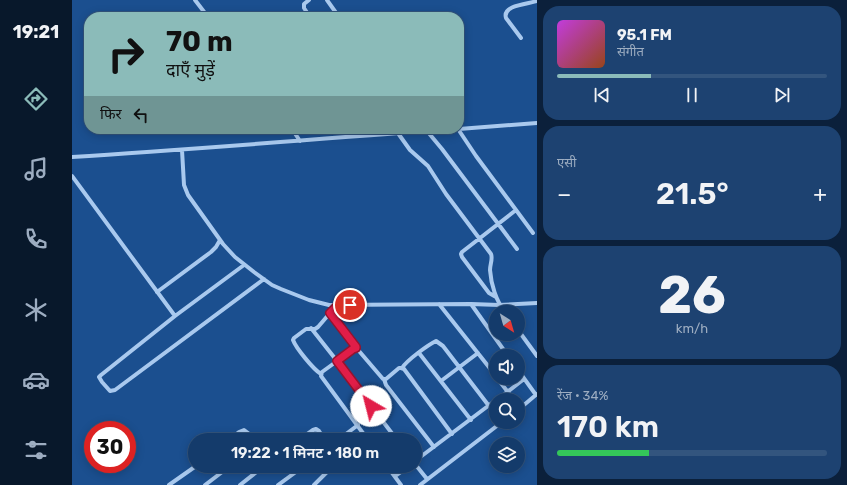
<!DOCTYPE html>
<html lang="hi">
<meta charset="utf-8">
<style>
body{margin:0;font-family:Rubik,"Noto Sans Devanagari",sans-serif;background:#1d4271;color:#f1f3f6;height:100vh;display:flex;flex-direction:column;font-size:15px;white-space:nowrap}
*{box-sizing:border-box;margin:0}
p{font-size:13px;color:#9dadc1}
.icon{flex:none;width:22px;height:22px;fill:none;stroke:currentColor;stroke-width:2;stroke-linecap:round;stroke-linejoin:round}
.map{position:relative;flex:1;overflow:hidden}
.details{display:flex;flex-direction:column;gap:6px;padding:6px;background:#0b203b;width:310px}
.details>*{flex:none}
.top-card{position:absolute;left:12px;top:12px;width:380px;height:122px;border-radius:16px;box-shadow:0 2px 10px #0003,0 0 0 1px #33557e;background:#8bbbb9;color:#111;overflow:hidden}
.needle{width:26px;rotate:143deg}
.fabs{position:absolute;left:417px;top:305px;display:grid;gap:8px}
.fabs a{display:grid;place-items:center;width:36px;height:36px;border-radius:50%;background:#143b6b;box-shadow:0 2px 10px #0003,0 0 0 1px #33557e;font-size:20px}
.speed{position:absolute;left:12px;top:421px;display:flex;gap:8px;font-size:20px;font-weight:700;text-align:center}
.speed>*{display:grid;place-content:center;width:52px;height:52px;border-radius:50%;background:#143b6b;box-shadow:0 2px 10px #0003,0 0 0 1px #33557e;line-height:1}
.speed .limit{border:6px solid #d22;background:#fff;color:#111}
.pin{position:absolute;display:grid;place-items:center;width:34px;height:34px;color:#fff;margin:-17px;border:2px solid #fff;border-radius:50%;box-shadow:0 1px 4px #0007}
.me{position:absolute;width:44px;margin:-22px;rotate:323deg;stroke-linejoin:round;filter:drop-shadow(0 0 3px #0008)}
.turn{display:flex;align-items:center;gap:14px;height:84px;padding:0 16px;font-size:18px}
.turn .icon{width:52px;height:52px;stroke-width:2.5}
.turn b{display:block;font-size:28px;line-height:34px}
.then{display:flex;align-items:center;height:38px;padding:0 16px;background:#0003;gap:8px;font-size:15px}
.big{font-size:30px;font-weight:600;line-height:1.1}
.details .card{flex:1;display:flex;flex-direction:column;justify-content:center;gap:6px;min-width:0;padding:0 14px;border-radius:16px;background:#1d4271}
.details .dial{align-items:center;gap:0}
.dial b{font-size:52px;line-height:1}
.song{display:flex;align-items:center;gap:12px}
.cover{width:48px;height:48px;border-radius:6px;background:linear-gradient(135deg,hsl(290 70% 55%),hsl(20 70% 35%))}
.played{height:4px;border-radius:2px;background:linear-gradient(90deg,#8bbbb9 35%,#33557e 35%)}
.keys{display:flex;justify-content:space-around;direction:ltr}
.heat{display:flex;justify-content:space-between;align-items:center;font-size:22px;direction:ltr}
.charge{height:6px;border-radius:3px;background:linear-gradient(90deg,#34c759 34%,#33557e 0)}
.trip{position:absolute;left:116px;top:433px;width:234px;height:40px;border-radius:20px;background:#143b6b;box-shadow:0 2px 10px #0003,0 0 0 1px #33557e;font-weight:600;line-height:40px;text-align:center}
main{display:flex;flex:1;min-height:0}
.dock{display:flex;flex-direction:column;width:72px;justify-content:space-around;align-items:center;background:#08182b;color:#9dadc1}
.dock .icon{width:28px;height:28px}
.dock .selected{color:#8bbbb9}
.dock b{font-size:18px;color:#f1f3f6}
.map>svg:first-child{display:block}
</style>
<main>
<nav class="dock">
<b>19:21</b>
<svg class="icon selected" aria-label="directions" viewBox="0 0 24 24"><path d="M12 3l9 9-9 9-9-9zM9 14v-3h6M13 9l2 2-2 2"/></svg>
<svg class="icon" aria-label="music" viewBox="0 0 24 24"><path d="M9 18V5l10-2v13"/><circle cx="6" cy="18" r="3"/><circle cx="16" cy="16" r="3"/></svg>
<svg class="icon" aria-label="phone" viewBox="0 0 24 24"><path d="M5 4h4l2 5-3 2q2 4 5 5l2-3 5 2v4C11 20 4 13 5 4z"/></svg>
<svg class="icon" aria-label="climate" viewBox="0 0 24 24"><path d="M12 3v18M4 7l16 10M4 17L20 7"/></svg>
<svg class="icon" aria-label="car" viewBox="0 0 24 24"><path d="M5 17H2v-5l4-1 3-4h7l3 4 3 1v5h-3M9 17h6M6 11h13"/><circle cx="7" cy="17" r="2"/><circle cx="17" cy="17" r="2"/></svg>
<svg class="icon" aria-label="filters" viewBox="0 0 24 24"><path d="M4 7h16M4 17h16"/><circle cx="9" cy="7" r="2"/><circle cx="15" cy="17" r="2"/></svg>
</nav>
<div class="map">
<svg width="465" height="485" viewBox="0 0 465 485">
<rect width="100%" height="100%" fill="#1b4f8f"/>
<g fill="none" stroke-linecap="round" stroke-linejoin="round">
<path stroke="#a9c9ee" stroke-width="4" d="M123,0L136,17
M237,0L232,4V8L238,17
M255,0L267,17
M449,38L434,18C430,5 456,4 465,1
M220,129L228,141
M323,129L338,150L356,166L374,194L419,254C421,259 418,264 418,270C419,284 424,301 433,312
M386,129L404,156L461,233
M387,129L465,123
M355,131L370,149L445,249
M110,150L112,185L116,195L151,244L163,257L182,272L200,285L209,289L237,300L257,305L399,304L427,305L465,303
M0,157C128,149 255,138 383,129
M0,176L103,316
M172,265L103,316L29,375L27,377L30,382L38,391L43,390L192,279
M85,292L139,252L144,247L148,240
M424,297L417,293L390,257L389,254L390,252L444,210
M367,304L424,376
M399,304L436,356
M258,313L282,344L284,348
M239,328L265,361L325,440
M446,330L465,356
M347,353L399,420
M330,368C335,360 356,345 364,341L371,346L417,406
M446,370L464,395
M249,374C241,369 224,348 221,340L222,338L234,329H243L246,327L258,313L266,305
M425,378L442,400
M312,379L314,385L362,447
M369,381L406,353
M425,400L452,379
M446,410L465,394
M157,440L167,432L172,430L176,433L181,440
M227,440L241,430L244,429L247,431L253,440
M266,440L286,425
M296,440L249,376L250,372L283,348L287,351L311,379H314L327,368H329L332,369L380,434
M343,461L424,400
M343,464L355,479
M315,466L329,485
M323,476L337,466
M97,485L124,466
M133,485L158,466
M168,485L192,466
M206,485L232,466
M242,485L261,466
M348,485L430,422"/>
</g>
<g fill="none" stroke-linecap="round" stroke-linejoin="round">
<g stroke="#92132f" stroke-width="10">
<path id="route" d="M278,305H266L258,313L284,347V348L281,349L265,361L299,406"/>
</g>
<use href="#route" stroke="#e11d48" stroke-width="7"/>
</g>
</svg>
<div class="fabs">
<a><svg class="needle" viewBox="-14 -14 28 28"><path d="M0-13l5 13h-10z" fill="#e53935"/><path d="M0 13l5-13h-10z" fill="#9dadc1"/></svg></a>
<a><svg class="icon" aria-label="sound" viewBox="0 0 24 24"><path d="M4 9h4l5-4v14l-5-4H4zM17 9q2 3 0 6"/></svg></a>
<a><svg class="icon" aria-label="search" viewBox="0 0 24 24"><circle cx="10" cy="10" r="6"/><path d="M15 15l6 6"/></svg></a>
<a><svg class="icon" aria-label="layers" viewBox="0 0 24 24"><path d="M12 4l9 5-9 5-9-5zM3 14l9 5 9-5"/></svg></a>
</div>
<div class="speed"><div class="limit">30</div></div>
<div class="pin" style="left:278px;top:305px;background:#d93025"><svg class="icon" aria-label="arrive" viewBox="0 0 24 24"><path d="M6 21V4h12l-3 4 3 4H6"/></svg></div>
<svg class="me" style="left:299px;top:406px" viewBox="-20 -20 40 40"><circle r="19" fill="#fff"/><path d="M0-13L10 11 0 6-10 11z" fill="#e11d48"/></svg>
<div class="trip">19:22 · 1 मिनट · 180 m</div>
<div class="top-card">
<div class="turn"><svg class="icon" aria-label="right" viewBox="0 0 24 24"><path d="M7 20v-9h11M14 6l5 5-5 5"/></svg><div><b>70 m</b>दाएँ मुड़ें</div></div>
<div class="then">फिर<svg class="icon" aria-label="left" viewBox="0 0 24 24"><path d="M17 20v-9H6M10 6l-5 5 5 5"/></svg></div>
</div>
</div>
<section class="details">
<div class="card">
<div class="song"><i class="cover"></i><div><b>95.1 FM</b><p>संगीत</p></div></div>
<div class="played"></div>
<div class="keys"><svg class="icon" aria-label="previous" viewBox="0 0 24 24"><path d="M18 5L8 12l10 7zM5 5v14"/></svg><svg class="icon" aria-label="pause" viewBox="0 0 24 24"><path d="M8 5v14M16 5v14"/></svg><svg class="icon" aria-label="next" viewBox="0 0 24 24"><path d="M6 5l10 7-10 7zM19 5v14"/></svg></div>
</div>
<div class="card"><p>एसी</p>
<div class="heat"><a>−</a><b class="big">21.5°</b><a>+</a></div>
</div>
<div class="card dial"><b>26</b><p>km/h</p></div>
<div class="card"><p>रेंज · 34%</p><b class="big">170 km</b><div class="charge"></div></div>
</section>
</main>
